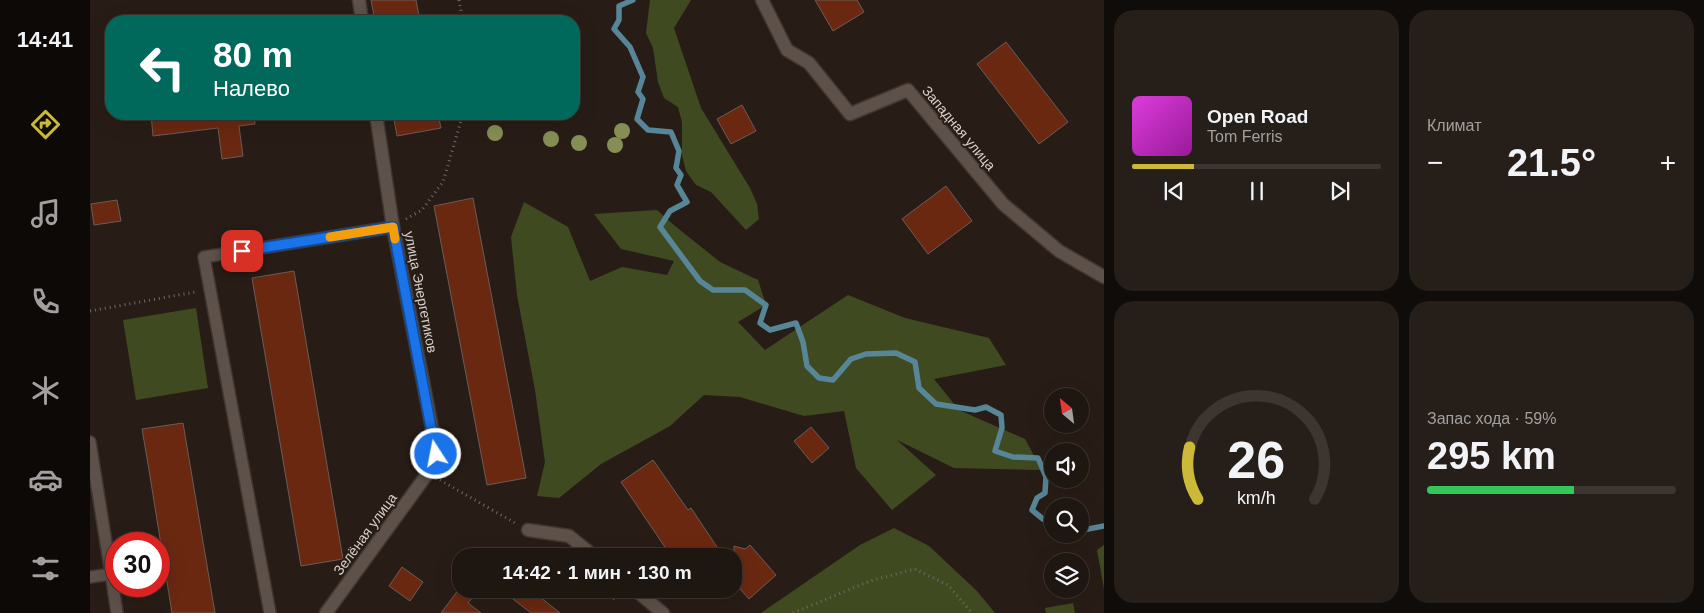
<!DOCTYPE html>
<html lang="ru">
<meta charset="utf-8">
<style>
body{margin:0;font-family:Arial,sans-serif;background:#261f19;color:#f1f3f6;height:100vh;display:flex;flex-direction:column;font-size:19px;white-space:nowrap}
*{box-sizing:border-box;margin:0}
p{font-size:16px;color:#a19f9f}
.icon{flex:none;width:28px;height:28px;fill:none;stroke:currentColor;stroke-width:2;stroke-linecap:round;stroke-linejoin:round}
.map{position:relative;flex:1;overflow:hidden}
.sheet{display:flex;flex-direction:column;gap:10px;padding:10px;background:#100c09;width:600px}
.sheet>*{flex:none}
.guide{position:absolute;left:15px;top:15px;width:475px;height:105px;border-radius:20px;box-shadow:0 5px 20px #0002,0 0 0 1px #3c3530;background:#00695c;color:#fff;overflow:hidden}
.needle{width:32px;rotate:331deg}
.fabs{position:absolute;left:954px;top:388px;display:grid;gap:10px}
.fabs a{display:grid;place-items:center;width:45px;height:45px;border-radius:50%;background:#1e1610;box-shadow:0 5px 20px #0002,0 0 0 1px #3c3530;font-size:25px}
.speed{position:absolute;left:15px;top:532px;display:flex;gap:10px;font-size:25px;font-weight:700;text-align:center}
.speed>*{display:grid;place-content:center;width:65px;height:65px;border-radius:50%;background:#1e1610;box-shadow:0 5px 20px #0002,0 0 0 1px #3c3530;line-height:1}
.speed .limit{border:8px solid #d22;background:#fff;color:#111}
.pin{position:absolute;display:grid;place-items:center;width:42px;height:42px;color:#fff;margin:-21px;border-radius:10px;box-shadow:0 2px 8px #0006}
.me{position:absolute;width:55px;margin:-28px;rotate:349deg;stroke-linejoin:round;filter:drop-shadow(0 0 4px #0008)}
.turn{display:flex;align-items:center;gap:18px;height:105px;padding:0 25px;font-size:22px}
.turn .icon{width:65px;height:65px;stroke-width:2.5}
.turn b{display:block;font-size:35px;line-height:42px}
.big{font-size:38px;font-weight:700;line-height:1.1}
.sheet .widget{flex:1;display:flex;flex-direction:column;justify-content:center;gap:8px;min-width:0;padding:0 18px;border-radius:20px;background:#261f19}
.sheet .dial{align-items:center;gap:0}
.dial svg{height:130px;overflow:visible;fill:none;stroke:#3c3530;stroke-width:7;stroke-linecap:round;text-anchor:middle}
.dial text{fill:#f1f3f6;stroke:none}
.song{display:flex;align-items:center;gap:15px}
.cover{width:60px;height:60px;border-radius:8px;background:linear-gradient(135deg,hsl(300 70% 55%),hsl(300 70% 35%))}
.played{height:5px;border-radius:2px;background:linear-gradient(90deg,#ccb939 25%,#3c3530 25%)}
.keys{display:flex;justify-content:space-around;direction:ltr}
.heat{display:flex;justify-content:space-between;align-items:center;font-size:28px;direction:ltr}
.charge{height:8px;border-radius:4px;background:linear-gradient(90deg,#34c759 59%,#3c3530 0)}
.sheet .tiles{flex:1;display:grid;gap:10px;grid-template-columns:repeat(2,1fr)}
.trip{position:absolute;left:362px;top:548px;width:290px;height:50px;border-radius:20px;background:#1e1610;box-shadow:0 5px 20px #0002,0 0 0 1px #3c3530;font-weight:700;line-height:50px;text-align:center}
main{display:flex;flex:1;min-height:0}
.tab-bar{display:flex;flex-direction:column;width:90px;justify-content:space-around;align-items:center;background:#0c0906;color:#a19f9f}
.tab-bar .icon{width:35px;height:35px}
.tab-bar .active{color:#ccb939}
.tab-bar b{font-size:22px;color:#f1f3f6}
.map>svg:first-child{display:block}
</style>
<main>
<nav class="tab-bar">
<b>14:41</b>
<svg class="icon active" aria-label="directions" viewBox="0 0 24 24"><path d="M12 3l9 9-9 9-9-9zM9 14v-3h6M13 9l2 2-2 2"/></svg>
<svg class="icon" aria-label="music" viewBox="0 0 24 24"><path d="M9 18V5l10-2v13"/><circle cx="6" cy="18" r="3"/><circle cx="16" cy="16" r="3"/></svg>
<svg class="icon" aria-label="phone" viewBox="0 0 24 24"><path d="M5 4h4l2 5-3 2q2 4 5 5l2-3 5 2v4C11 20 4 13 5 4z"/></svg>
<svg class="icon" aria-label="climate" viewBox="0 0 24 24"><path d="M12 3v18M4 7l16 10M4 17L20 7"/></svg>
<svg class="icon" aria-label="car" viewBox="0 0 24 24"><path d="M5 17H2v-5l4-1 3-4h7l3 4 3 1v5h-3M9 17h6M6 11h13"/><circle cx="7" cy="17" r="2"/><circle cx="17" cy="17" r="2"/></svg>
<svg class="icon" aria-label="filters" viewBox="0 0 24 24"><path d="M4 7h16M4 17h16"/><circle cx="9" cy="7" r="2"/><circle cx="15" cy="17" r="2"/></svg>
</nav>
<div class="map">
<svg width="1014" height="613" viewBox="0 0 1014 613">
<rect width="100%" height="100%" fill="#281d16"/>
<path fill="#404a20" d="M560,0H601L584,28L611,108L660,188L667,204L669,219L656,230L621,192L606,185L596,171L592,155V122L588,107L574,98L568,82L563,48L556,33Z
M434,202L478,227L500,281L532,267L577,275L584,261L531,249L504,214L567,210L585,226L630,262L668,280L676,305L648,322L675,350L758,295L815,318L899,338L916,365L844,379L869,410L935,439L952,470L864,468L807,440L846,475L802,510L766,468L754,411L714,416L650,397L614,395L580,426L511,464L469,498L447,496L455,462L445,390L427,295L421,237Z
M106,308L118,388L46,400L33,320Z
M804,528L839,546L887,591L905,613H671L770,545Z
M1014,545V589L1007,550Z
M983,603L985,613H956L955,608Z"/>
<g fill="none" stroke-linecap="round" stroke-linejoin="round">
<path stroke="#578698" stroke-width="5.5" d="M543,0L529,6V20L524,29L540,47L553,77L548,92L553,99L547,119L558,130L581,132L589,151L586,168L591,175L587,185L597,202L580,211L570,227L610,281L623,290H655L676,305L670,323L680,330L706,323L713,342L717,366L729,378L743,380L761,359L776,354L806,353L825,362L829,388L846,404L885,410L896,407L911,415L912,428L905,451L923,457L948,458L956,477L955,493L947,498L942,510L953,519L962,517
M990,528L993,530L1014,526"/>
</g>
<path fill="#6a2811" stroke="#6b5c58" d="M281,0H326L330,21H285Z
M725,0H767L774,12L743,31Z
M916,42L978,122L949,144L887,64Z
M652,105L666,131L641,144L627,119Z
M61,114H164L165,124L149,126L153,156L132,159L128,128L63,136Z
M303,114H348L351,128L307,136Z
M856,186L882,221L838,254L812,219Z
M383,198L436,478L397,485L344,206Z
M27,200L31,221L4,225L1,204Z
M204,271L253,559L211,566L162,278Z
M93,423L125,613H82L59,470L52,429Z
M721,427L739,448L722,463L704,441Z
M563,460L598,510L601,508L633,556H581L531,482Z
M660,545L686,575L659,599L644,582V546L655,549Z
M312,567L333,582L320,601L299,586Z
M369,589H390L378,603L391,613H351Z
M410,589H440L470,613H441Z"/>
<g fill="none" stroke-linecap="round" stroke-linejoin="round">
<g stroke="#403733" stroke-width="14">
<path id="lane" d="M0,442L21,574
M0,577L21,574L27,613
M180,613L114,257L303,227"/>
</g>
<g stroke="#403733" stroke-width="15">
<path id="street" d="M269,0L272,21
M672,0L697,50L719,63L760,114L818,90L913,204L969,251L1014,277
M438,530L479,536L504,556
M544,589L573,613
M236,613L338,473L347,454L303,227L286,114"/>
</g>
<path stroke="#736a64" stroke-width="3" stroke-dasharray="1 4" stroke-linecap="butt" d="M369,0L373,21
M316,219L332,210L353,182L373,114
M0,311L105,292
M350,480L425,523
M464,551L471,556
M512,589L527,601
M703,613L780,581L825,569L858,585L882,613"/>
<use href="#lane" stroke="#5e514a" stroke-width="11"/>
<use href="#street" stroke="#5e514a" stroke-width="12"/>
</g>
<g fill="#858e54">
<circle cx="532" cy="131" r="8"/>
<circle cx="405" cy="133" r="8"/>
<circle cx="461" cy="139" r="8"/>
<circle cx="489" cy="143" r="8"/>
<circle cx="525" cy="145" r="8"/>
</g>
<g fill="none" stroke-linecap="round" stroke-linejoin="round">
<g stroke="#114b97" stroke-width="12">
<path id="route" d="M152,251L303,227L346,454"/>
</g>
<use href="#route" stroke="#1a73e8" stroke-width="9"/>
<path stroke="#f59e0b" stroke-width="9" d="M240,237L303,227L305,239"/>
</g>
<g text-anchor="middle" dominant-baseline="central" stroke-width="4" stroke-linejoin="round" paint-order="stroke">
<g font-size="14" fill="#d7d0cb" stroke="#281d16">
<text transform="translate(869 128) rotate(50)">Западная улица</text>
<text transform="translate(331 292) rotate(79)">улица Энергетиков</text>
<text transform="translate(275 534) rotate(-54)">Зелёная улица</text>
</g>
</g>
</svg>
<div class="fabs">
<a><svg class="needle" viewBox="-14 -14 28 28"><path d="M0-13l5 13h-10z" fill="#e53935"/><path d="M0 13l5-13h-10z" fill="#a19f9f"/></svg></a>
<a><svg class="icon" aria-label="sound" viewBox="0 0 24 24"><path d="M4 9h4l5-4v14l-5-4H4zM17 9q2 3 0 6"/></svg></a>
<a><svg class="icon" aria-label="search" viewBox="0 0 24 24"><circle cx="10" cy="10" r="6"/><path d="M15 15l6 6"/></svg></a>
<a><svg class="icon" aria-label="layers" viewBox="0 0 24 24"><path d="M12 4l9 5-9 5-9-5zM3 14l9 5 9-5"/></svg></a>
</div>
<div class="speed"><div class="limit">30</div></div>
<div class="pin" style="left:152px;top:251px;background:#d93025"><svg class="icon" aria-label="arrive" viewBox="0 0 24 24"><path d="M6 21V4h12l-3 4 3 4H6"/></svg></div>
<svg class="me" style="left:346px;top:454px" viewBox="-20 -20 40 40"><circle r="17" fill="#1a73e8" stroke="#fff" stroke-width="3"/><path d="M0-11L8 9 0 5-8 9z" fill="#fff"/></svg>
<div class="trip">14:42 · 1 мин · 130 m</div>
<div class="guide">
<div class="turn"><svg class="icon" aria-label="left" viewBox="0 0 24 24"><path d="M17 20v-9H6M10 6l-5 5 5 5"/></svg><div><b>80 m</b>Налево</div></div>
</div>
</div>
<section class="sheet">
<div class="tiles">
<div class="widget">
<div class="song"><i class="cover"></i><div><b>Open Road</b><p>Tom Ferris</p></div></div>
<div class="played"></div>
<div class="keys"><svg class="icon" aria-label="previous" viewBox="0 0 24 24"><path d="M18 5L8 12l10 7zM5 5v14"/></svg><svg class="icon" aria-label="pause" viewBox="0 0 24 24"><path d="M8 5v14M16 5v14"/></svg><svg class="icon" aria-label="next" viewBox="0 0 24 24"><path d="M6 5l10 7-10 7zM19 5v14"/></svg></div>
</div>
<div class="widget"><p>Климат</p>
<div class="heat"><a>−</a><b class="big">21.5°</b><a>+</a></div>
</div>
<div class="widget dial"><svg viewBox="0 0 100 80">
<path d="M14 69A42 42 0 1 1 86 69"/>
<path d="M14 69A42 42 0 0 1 9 37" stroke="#ccb939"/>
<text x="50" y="56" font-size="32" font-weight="700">26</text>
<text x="50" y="72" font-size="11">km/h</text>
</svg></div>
<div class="widget"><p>Запас хода · 59%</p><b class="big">295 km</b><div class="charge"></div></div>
</div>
</section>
</main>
